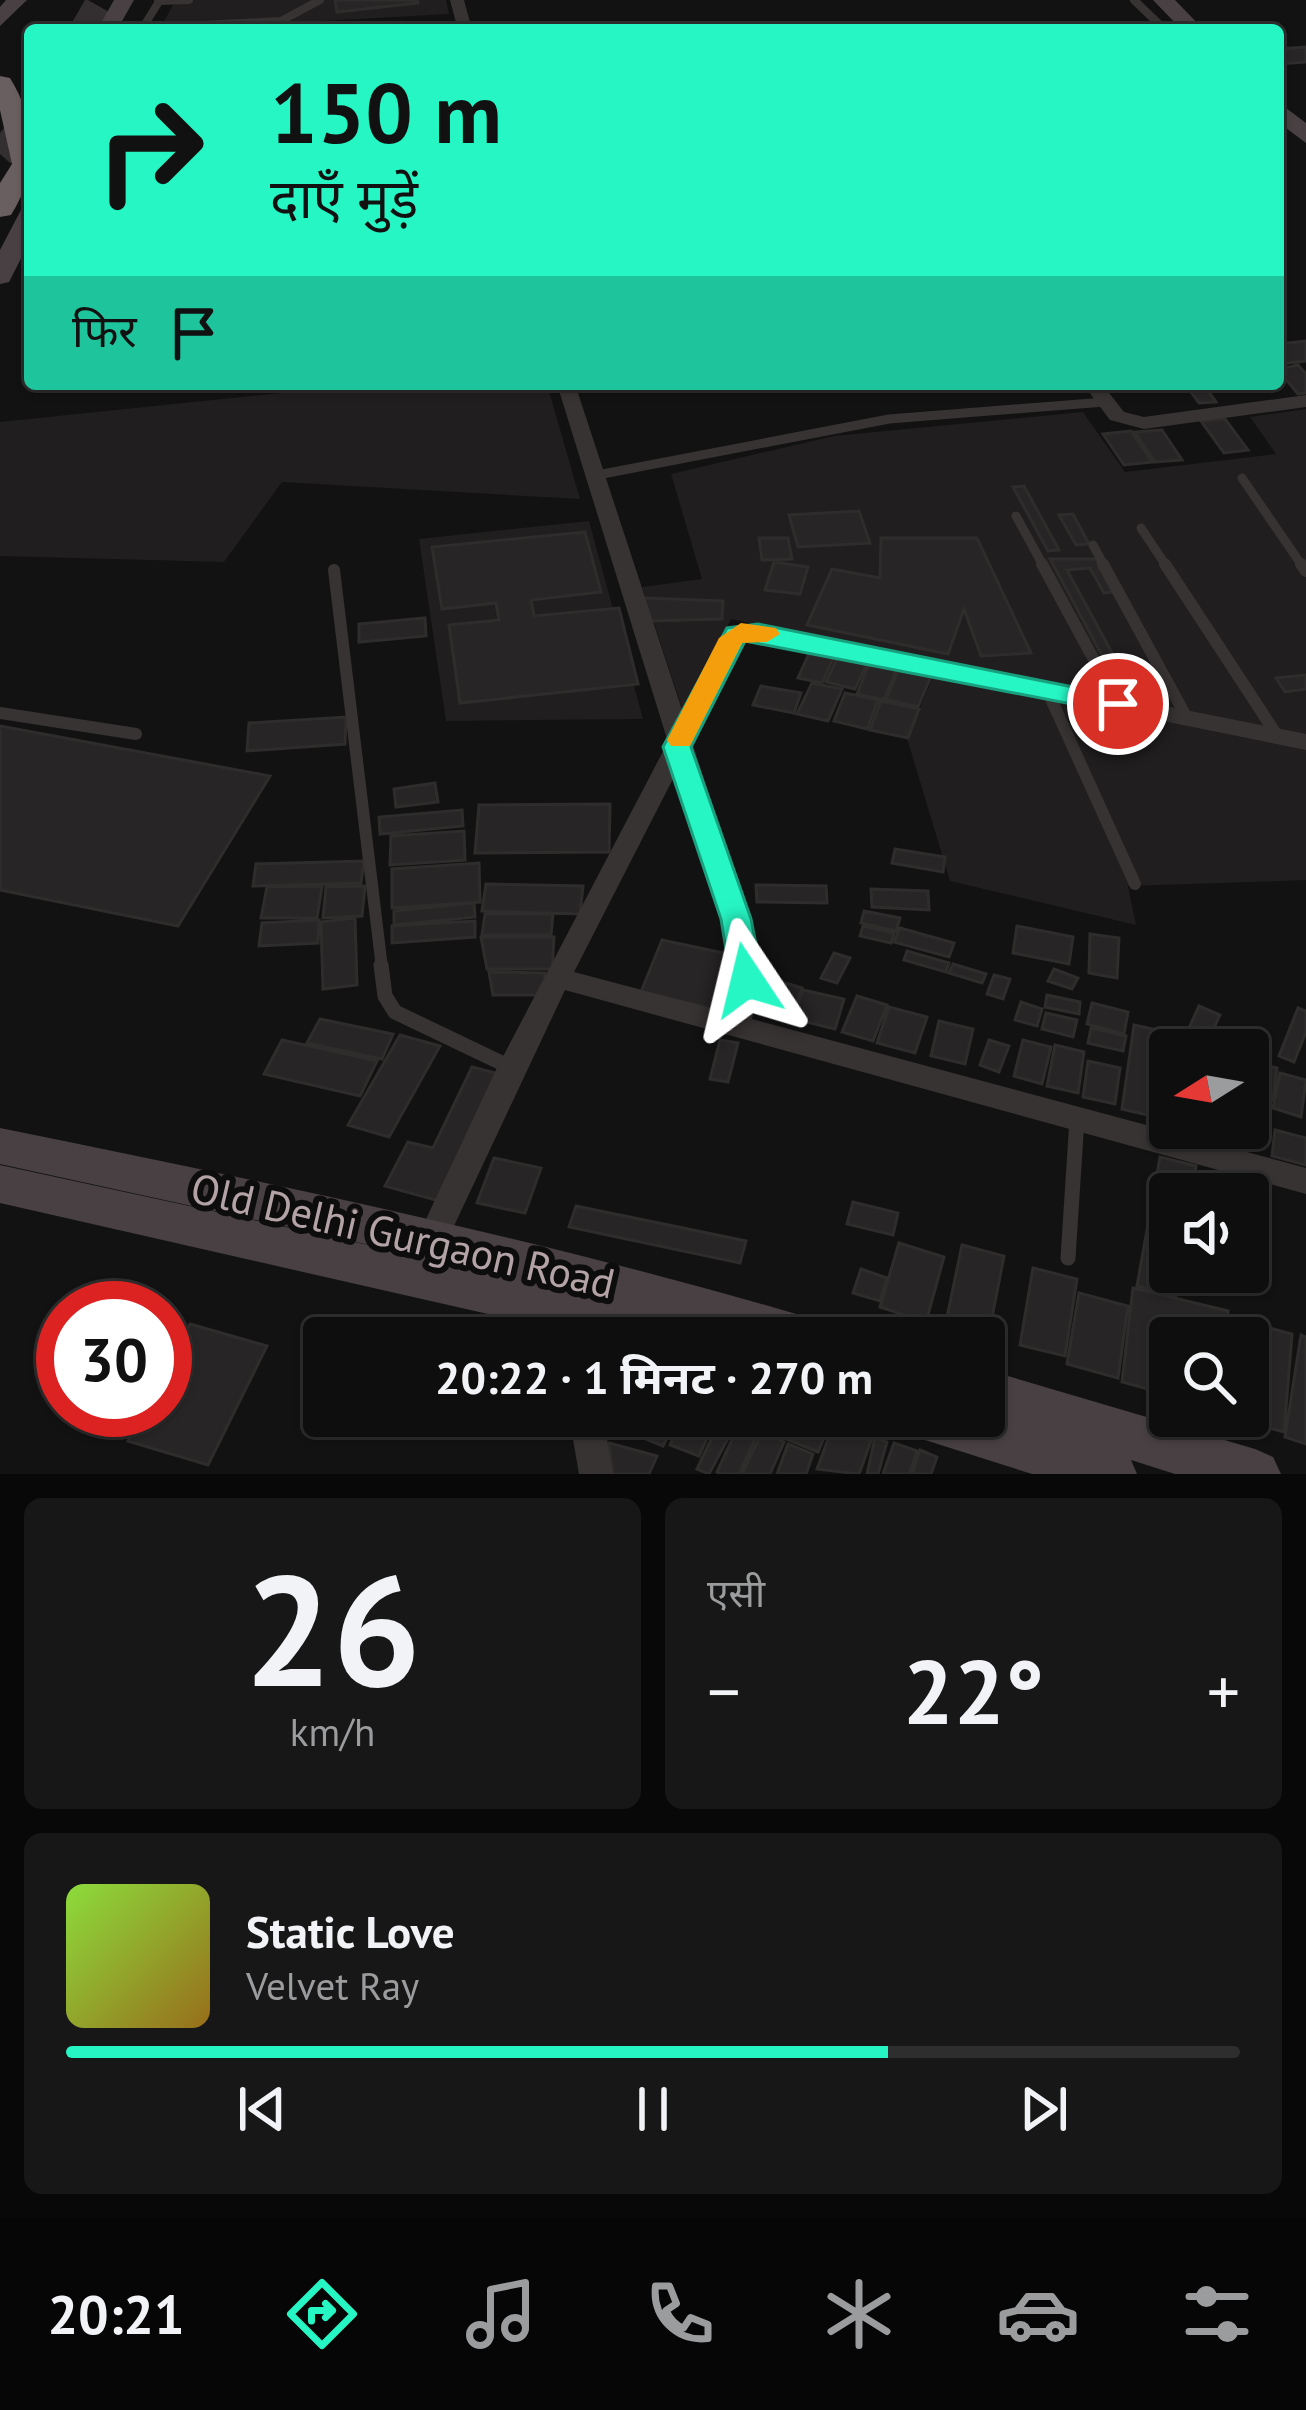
<!DOCTYPE html>
<html lang="hi">
<meta charset="utf-8">
<style>
body{margin:0;font-family:"PT Sans","Noto Sans Devanagari",sans-serif;background:#171717;color:#f1f3f6;height:100vh;display:flex;flex-direction:column;font-size:45px;white-space:nowrap}
*{box-sizing:border-box;margin:0}
p{font-size:39px;color:#9b9c9e}
.icon{flex:none;width:66px;height:66px;fill:none;stroke:currentColor;stroke-width:2;stroke-linecap:round;stroke-linejoin:round}
.map{position:relative;height:1474px;overflow:hidden}
.panel{display:flex;flex-direction:column;gap:24px;padding:24px;background:#080808;flex:1}
.panel>*{flex:none}
.top-card{position:absolute;left:24px;top:24px;width:1260px;height:366px;border-radius:12px;box-shadow:0 3px 9px #0004,0 0 0 3px #2e2e2e;background:#26f6c4;color:#111;overflow:hidden}
.needle{width:78px;rotate:259deg}
.controls{position:absolute;left:1149px;top:1029px;display:grid;gap:24px}
.controls a{display:grid;place-items:center;width:120px;height:120px;border-radius:12px;background:#0e0e0e;box-shadow:0 3px 9px #0004,0 0 0 3px #2e2e2e;font-size:60px}
.speed{position:absolute;left:36px;top:1281px;display:flex;gap:24px;font-size:60px;font-weight:700;text-align:center}
.speed>*{display:grid;place-content:center;width:156px;height:156px;border-radius:50%;background:#0e0e0e;box-shadow:0 3px 9px #0004,0 0 0 3px #2e2e2e;line-height:1}
.speed .limit{border:18px solid #d22;background:#fff;color:#111}
.pin{position:absolute;display:grid;place-items:center;width:102px;height:102px;color:#fff;margin:-51px;border:6px solid #fff;border-radius:50%;box-shadow:0 3px 12px #0007}
.me{position:absolute;width:132px;margin:-66px;rotate:350deg;stroke-linejoin:round;filter:drop-shadow(0 0 9px #0008)}
.turn{display:flex;align-items:center;gap:42px;height:252px;padding:0 48px;font-size:54px}
.turn .icon{width:156px;height:156px;stroke-width:2.5}
.turn b{display:block;font-size:84px;line-height:102px}
.then{display:flex;align-items:center;height:114px;padding:0 48px;background:#0003;gap:24px;font-size:45px}
.big{font-size:90px;font-weight:700;line-height:1.1}
.panel .tile{flex:1;display:flex;flex-direction:column;justify-content:center;gap:18px;min-width:0;padding:0 42px;border-radius:18px;background:#171717}
.panel .dial{align-items:center;gap:0}
.dial b{font-size:156px;line-height:1}
.song{display:flex;align-items:center;gap:36px}
.cover{width:144px;height:144px;border-radius:18px;background:linear-gradient(135deg,hsl(90 70% 55%),hsl(40 70% 35%))}
.played{height:12px;border-radius:6px;background:linear-gradient(90deg,#26f6c4 70%,#2e2e2e 70%)}
.keys{display:flex;justify-content:space-around;direction:ltr}
.heat{display:flex;justify-content:space-between;align-items:center;font-size:66px;direction:ltr}
.panel .tiles{flex:1;display:grid;gap:24px;grid-template-columns:1fr 1fr}
.tile:last-child{grid-column:span 2}
.trip{position:absolute;left:303px;top:1317px;width:702px;height:120px;border-radius:12px;background:#0e0e0e;box-shadow:0 3px 9px #0004,0 0 0 3px #2e2e2e;font-weight:700;line-height:120px;text-align:center}
.dock{display:flex;height:192px;justify-content:space-around;align-items:center;background:#060606;color:#9b9c9e}
.dock .icon{width:84px;height:84px}
.dock .selected{color:#26f6c4}
.dock b{font-size:54px;color:#f1f3f6}
.map>svg:first-child{display:block}
</style>
<div class="map">
<svg width="1306" height="1474" viewBox="0 0 1306 1474">
<rect width="100%" height="100%" fill="#131212"/>
<path fill="#201e1e" d="M176,0H446L449,14L159,30Z
M368,384H547L580,499L282,482L224,562L0,556V422Z
M1306,409V880L1128,886L1136,925L950,881L907,738L939,663L731,619L683,711L642,587L702,579L671,474L834,436L1083,412L1125,472L1276,454L1250,417Z
M589,521L643,719L446,721L419,539Z"/>
<path fill="#272525" stroke="#2f2c2c" stroke-width="3" d="M335,0H417L418,3L337,12Z
M1306,47V62L1278,64V49Z
M1306,341V361L1278,364V344Z
M1298,365L1306,374V393L1298,394L1278,370Z
M1185,384H1203L1216,402L1199,403Z
M1225,419L1248,450L1224,453L1201,421Z
M1162,430L1182,460L1155,462L1135,432Z
M1131,431L1152,462L1124,465L1103,434Z
M1024,486L1059,550L1048,551L1013,487Z
M859,511L870,543L798,547L789,515Z
M1073,514L1089,544L1076,545L1059,515Z
M585,532L601,592L531,600L534,616L619,608L638,684L460,703L449,625L499,620L496,603L442,609L432,547Z
M759,538H788L792,559L762,560Z
M881,538H977L1031,653L981,656L964,609L948,654L807,625L832,569L880,578Z
M1050,559H1096L1115,592L1104,593L1090,568L1067,570L1123,673L1112,674Z
M774,562L808,567L800,594L765,590Z
M643,598L723,601L722,619L649,621Z
M425,618L426,636L359,642V624Z
M812,647L836,652L822,683L798,678Z
M839,654L868,661L855,689L826,682Z
M871,660L898,666L884,700L857,694Z
M900,667L932,674L918,707L886,699Z
M1306,675V689L1285,692L1276,678Z
M812,683L842,689L828,721L797,714Z
M761,686L801,693L794,713L753,705Z
M845,693L878,700L867,729L834,721Z
M881,701L919,709L908,738L870,730Z
M346,717L345,744L247,751L249,723Z
M0,726L270,776L178,926L0,890Z
M435,783L438,802L396,807L394,789Z
M610,804L609,852L475,853L479,805Z
M462,810L463,826L380,834L379,817Z
M464,831L465,860L390,865L391,836Z
M895,849L945,857L943,872L892,863Z
M364,861L361,883L253,886L256,864Z
M479,863L480,902L392,908V869Z
M486,884L583,886L580,914L482,911Z
M756,885L826,886L827,903L757,902Z
M322,886L317,918H261L267,887Z
M365,886L362,916L323,918L326,887Z
M871,889L928,891L929,910L872,907Z
M474,903L475,917L394,925V911Z
M864,911L900,918L896,931L861,923Z
M485,914H553L551,935H482Z
M355,918L357,985L323,989L321,922Z
M319,920L318,943L259,946L262,923Z
M475,921V937L392,943V926Z
M863,926L894,933L891,943L860,936Z
M1017,926L1073,937L1069,964L1013,953Z
M900,928L954,943L949,957L894,942Z
M1090,934L1119,938L1117,978L1089,973Z
M481,937H554L552,969H487Z
M662,940L738,956L719,1010L641,992Z
M907,951L949,963L946,972L904,960Z
M834,953L850,958L837,983L821,978Z
M953,964L986,974L982,983L949,973Z
M1054,969L1078,978L1072,989L1048,981Z
M489,972L545,973L543,995H493Z
M994,975L1010,979L1003,999L987,994Z
M779,981L802,988L789,1018L765,1012Z
M803,990L844,999L835,1029L794,1019Z
M1047,995L1080,1002L1079,1014L1045,1007Z
M857,996L887,1005L873,1041L842,1032Z
M1021,1002L1042,1009L1037,1026L1015,1020Z
M1092,1003L1128,1012L1124,1034L1087,1024Z
M1199,1006L1220,1015L1211,1034L1190,1026Z
M889,1007L927,1017L915,1053L877,1043Z
M1298,1008L1306,1011V1032L1294,1062L1279,1056Z
M1046,1013L1077,1020L1073,1037L1042,1029Z
M320,1019L393,1034L382,1059L307,1043Z
M939,1021L973,1029L965,1064L931,1056Z
M1134,1025L1198,1039L1197,1050H1170V1120L1122,1109Z
M1091,1028L1126,1036L1123,1051L1088,1043Z
M400,1035L440,1046L389,1137L348,1125Z
M282,1040L377,1061L360,1096L264,1074Z
M720,1040L738,1043L728,1082L710,1079Z
M989,1040L1009,1046L999,1072L980,1065Z
M1023,1040L1051,1047L1042,1084L1014,1076Z
M1055,1045L1084,1052L1078,1093L1047,1086Z
M1088,1061L1120,1068L1115,1104L1083,1097Z
M1248,1061L1277,1068L1273,1101L1248,1094Z
M472,1067L503,1075L443,1202L385,1186L408,1142L433,1148Z
M1280,1073L1306,1080L1301,1117L1273,1108Z
M1275,1130L1306,1138V1165L1272,1156Z
M1160,1157L1196,1166L1192,1194H1170V1272H1180L1176,1296L1137,1286Z
M494,1158L541,1168L525,1213L477,1203Z
M853,1202L898,1213L893,1235L847,1224Z
M576,1206L746,1241L740,1263L569,1227Z
M899,1243L944,1257L926,1322L880,1307Z
M962,1245L1004,1256L989,1333L946,1322Z
M1033,1268L1077,1279L1065,1356L1020,1345Z
M861,1269L887,1278L880,1301L853,1293Z
M1133,1288L1228,1311L1226,1338H1170V1395L1122,1382Z
M1079,1293L1128,1306L1118,1378L1067,1364Z
M1240,1320L1292,1334L1284,1432L1230,1417L1248,1416V1338H1239Z
M190,1324L267,1346L208,1465L128,1441L145,1410H165V1372Z
M1301,1335L1306,1337V1444L1285,1437Z
M617,1416L654,1418L678,1416L663,1446L612,1425Z
M683,1416H717L699,1456L670,1445Z
M797,1416H833L818,1452L786,1439Z
M742,1418L761,1426L739,1474H721L717,1472Z
M719,1423L733,1429L709,1474L697,1469Z
M833,1426L871,1441L859,1474L817,1469Z
M762,1432L784,1442L770,1474H742Z
M875,1438L887,1442L878,1474H867Z
M609,1443L657,1456L649,1474H613Z
M894,1443L917,1451L909,1474H883Z
M788,1444L813,1454L806,1474H777Z
M920,1450L937,1457L931,1474H912Z"/>
<g fill="none" stroke-linecap="round" stroke-linejoin="round">
<path stroke="#332f30" stroke-width="28" stroke-dasharray="28 14" stroke-linecap="butt" d="M84,30L101,0
M0,154L30,120"/>
<path stroke="#383333" stroke-width="8" d="M1134,0L1161,26
M158,1L189,0
M145,28L281,21L320,0
M142,29L160,0
M1099,30L1188,24"/>
<path stroke="#383333" stroke-width="9" d="M592,476L889,419L1105,402
M1242,478L1303,567
M1016,516L1044,567
M1141,528L1167,567
M1093,545L1105,567"/>
<path stroke="#383333" stroke-width="12" d="M1042,564L1118,704
M1103,564L1187,718
M1165,564L1278,737
M1301,564L1306,571
M334,570L382,968
M1047,690L1135,884
M0,713L136,734"/>
<path stroke="#383333" stroke-width="15" d="M381,965L385,996L395,1012L510,1067
M1068,1258L1077,1119"/>
<path fill="#383333" fill-rule="evenodd" d="M450,0H464L472,30H458Z
M557,384H575L683,713L728,628L758,625L1306,734V750L758,639L744,640L692,742L749,919L761,980L752,1019L1306,1168V1194L565,990L445,1245L434,1249L423,1245L418,1236L497,1068L668,742ZM677,771C699,843 744,938 725,1012L574,972Z
M873,384H902L882,391Z
M1083,384H1102L1124,412L1144,417L1306,395V407L1144,429L1110,420Z
M569,1416H603L613,1474H579Z"/>
<path fill="#484042" fill-rule="evenodd" d="M6,0H27L0,26V7Z
M114,0H134L117,30H97Z
M1153,0H1175L1204,30H1182Z
M1278,102L1306,123V143L1278,122Z
M30,208V241L9,282L0,284V250L21,210Z
M0,1128C271,1183 538,1238 803,1316L820,1323L827,1338H731L683,1323L689,1338H593L0,1203V1165L516,1277L0,1164Z
M984,1369L1255,1449L1273,1457L1281,1474H1175L1131,1460L1137,1474H1032L903,1433L896,1416H984Z"/>
<path fill="#695e60" fill-rule="evenodd" d="M0,76L10,78C37,121 39,172 11,215L0,217V183L12,164L0,110Z"/>
</g>
<path fill="#26f6c4" stroke="#19a07f" stroke-width="3" d="M758,624L1118,696L1131,704L1118,713L745,641L691,747L751,919L763,980L747,992L731,980L721,919L663,747L727,628Z"/>
<path fill="#f59e0b" d="M741,623L776,628L780,634L767,642L742,643L690,746H671L667,740L719,638Z"/>
<g text-anchor="middle" dominant-baseline="central" stroke-width="12" stroke-linejoin="round" paint-order="stroke">
<g font-size="42" fill="#b4a3a6" stroke="#0e0d0d">
<text transform="translate(403 1235) rotate(13)">Old Delhi Gurgaon Road</text>
</g>
</g>
</svg>
<div class="controls">
<a><svg class="needle" viewBox="-14 -14 28 28"><path d="M0-13l5 13h-10z" fill="#e53935"/><path d="M0 13l5-13h-10z" fill="#9b9c9e"/></svg></a>
<a><svg class="icon" aria-label="sound" viewBox="0 0 24 24"><path d="M4 9h4l5-4v14l-5-4H4zM17 9q2 3 0 6"/></svg></a>
<a><svg class="icon" aria-label="search" viewBox="0 0 24 24"><circle cx="10" cy="10" r="6"/><path d="M15 15l6 6"/></svg></a>
</div>
<div class="speed"><div class="limit">30</div></div>
<div class="pin" style="left:1118px;top:704px;background:#d93025"><svg class="icon" aria-label="arrive" viewBox="0 0 24 24"><path d="M6 21V4h12l-3 4 3 4H6"/></svg></div>
<svg class="me" style="left:747px;top:980px" viewBox="-20 -20 40 40"><path d="M0-17L14 15 0 8-14 15z" fill="#26f6c4" stroke="#fff" stroke-width="4"/></svg>
<div class="trip">20:22 · 1 मिनट · 270 m</div>
<div class="top-card">
<div class="turn"><svg class="icon" aria-label="right" viewBox="0 0 24 24"><path d="M7 20v-9h11M14 6l5 5-5 5"/></svg><div><b>150 m</b>दाएँ मुड़ें</div></div>
<div class="then">फिर<svg class="icon" aria-label="arrive" viewBox="0 0 24 24"><path d="M6 21V4h12l-3 4 3 4H6"/></svg></div>
</div>
</div>
<section class="panel">
<div class="tiles">
<div class="tile dial"><b>26</b><p>km/h</p></div>
<div class="tile"><p>एसी</p>
<div class="heat"><a>−</a><b class="big">22°</b><a>+</a></div>
</div>
<div class="tile">
<div class="song"><i class="cover"></i><div><b>Static Love</b><p>Velvet Ray</p></div></div>
<div class="played"></div>
<div class="keys"><svg class="icon" aria-label="previous" viewBox="0 0 24 24"><path d="M18 5L8 12l10 7zM5 5v14"/></svg><svg class="icon" aria-label="pause" viewBox="0 0 24 24"><path d="M8 5v14M16 5v14"/></svg><svg class="icon" aria-label="next" viewBox="0 0 24 24"><path d="M6 5l10 7-10 7zM19 5v14"/></svg></div>
</div>
</div>
</section>
<nav class="dock">
<b>20:21</b>
<svg class="icon selected" aria-label="directions" viewBox="0 0 24 24"><path d="M12 3l9 9-9 9-9-9zM9 14v-3h6M13 9l2 2-2 2"/></svg>
<svg class="icon" aria-label="music" viewBox="0 0 24 24"><path d="M9 18V5l10-2v13"/><circle cx="6" cy="18" r="3"/><circle cx="16" cy="16" r="3"/></svg>
<svg class="icon" aria-label="phone" viewBox="0 0 24 24"><path d="M5 4h4l2 5-3 2q2 4 5 5l2-3 5 2v4C11 20 4 13 5 4z"/></svg>
<svg class="icon" aria-label="climate" viewBox="0 0 24 24"><path d="M12 3v18M4 7l16 10M4 17L20 7"/></svg>
<svg class="icon" aria-label="car" viewBox="0 0 24 24"><path d="M5 17H2v-5l4-1 3-4h7l3 4 3 1v5h-3M9 17h6M6 11h13"/><circle cx="7" cy="17" r="2"/><circle cx="17" cy="17" r="2"/></svg>
<svg class="icon" aria-label="filters" viewBox="0 0 24 24"><path d="M4 7h16M4 17h16"/><circle cx="9" cy="7" r="2"/><circle cx="15" cy="17" r="2"/></svg>
</nav>
